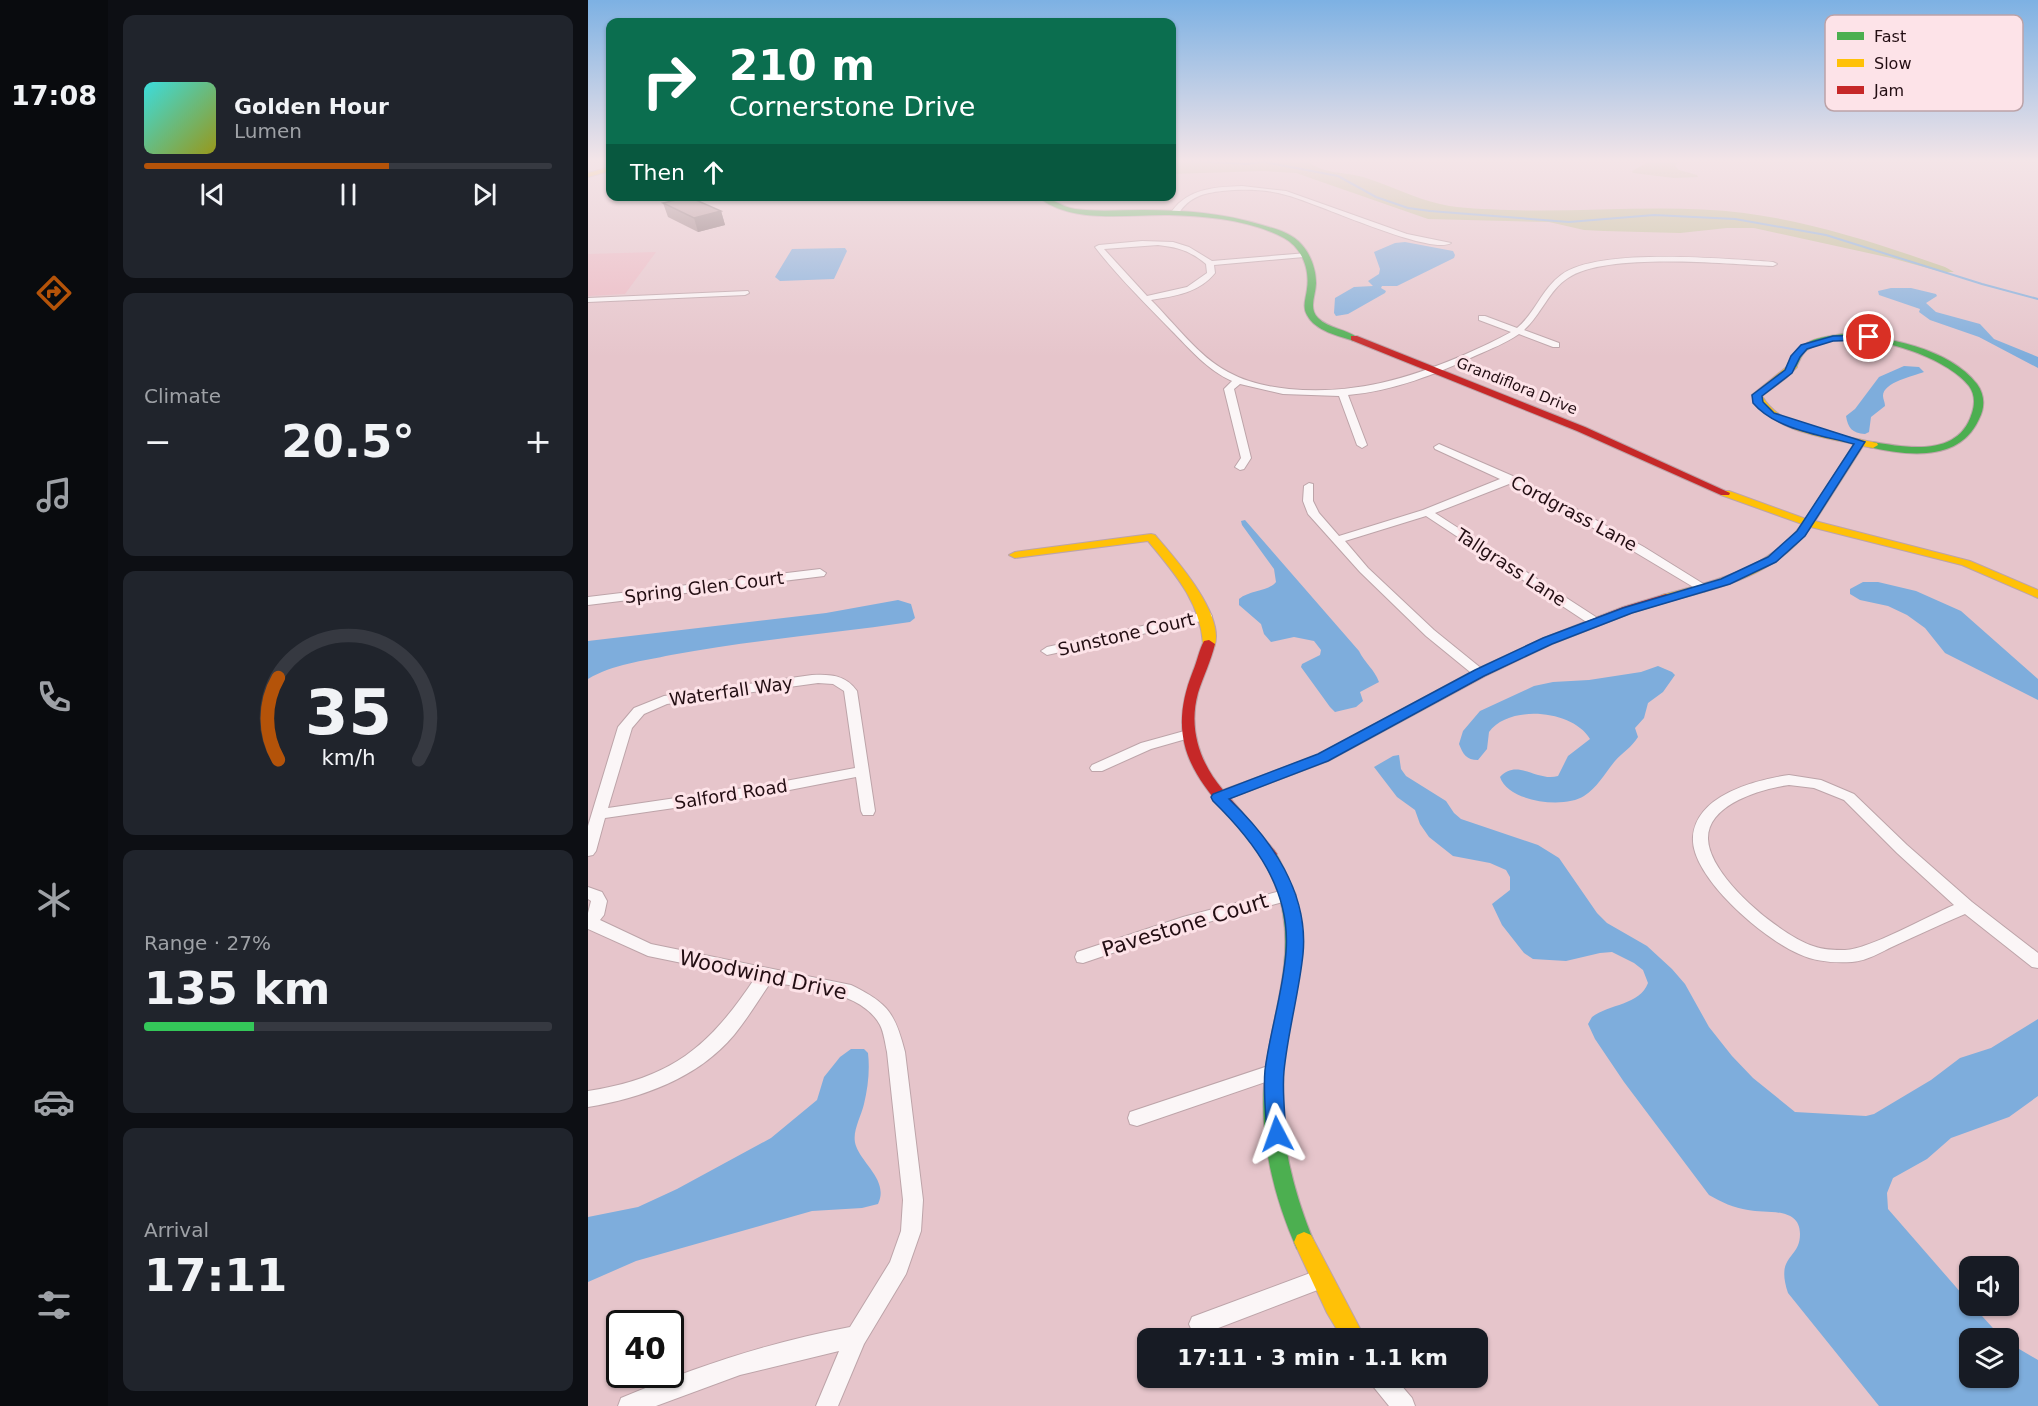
<!DOCTYPE html>
<meta charset="utf-8">
<style>
body{margin:0;font-family:"DejaVu Sans",sans-serif;background:#20242c;color:#f1f3f6;height:100vh;display:flex;flex-direction:column;font-size:22px;white-space:nowrap}
*{box-sizing:border-box;margin:0}
p{font-size:20px;color:#9ea1a6}
.icon{flex:none;width:33px;height:33px;fill:none;stroke:currentColor;stroke-width:2;stroke-linecap:round;stroke-linejoin:round}
.map{position:relative;flex:1;overflow:hidden}
.drawer{display:flex;flex-direction:column;gap:15px;padding:15px;background:#0d0f14;width:480px}
.drawer>*{flex:none}
.banner{position:absolute;left:18px;top:18px;width:570px;height:183px;border-radius:12px;box-shadow:0 2px 4px #0004;background:#0b6e4f;color:#fff;overflow:hidden}
.tools{position:absolute;left:1371px;top:1256px;display:grid;gap:12px}
.tools a{display:grid;place-items:center;width:60px;height:60px;border-radius:12px;background:#171b24;box-shadow:0 2px 4px #0004;font-size:30px}
.speed{position:absolute;left:18px;top:1310px;display:flex;gap:12px;font-size:30px;font-weight:700;text-align:center}
.speed>*{display:grid;place-content:center;width:78px;height:78px;border-radius:50%;background:#171b24;box-shadow:0 2px 4px #0004;line-height:1}
.speed .limit{border:3px solid #111;border-radius:9px;background:#fff;color:#111}
.pin{position:absolute;display:grid;place-items:center;width:51px;height:51px;color:#fff;margin:-26px;border:3px solid #fff;border-radius:50%;box-shadow:0 2px 6px #0007}
.me{position:absolute;width:66px;margin:-33px;rotate:356deg;stroke-linejoin:round;filter:drop-shadow(0 0 4px #0008)}
.turn{display:flex;align-items:center;gap:21px;height:126px;padding:0 24px;font-size:27px}
.turn .icon{width:78px;height:78px;stroke-width:2.5}
.turn b{display:block;font-size:42px;line-height:51px}
.then{display:flex;align-items:center;height:57px;padding:0 24px;background:#0003;gap:12px;font-size:22px}
.big{font-size:45px;font-weight:700;line-height:1.1}
.drawer .card{flex:1;display:flex;flex-direction:column;justify-content:center;gap:9px;min-width:0;padding:0 21px;border-radius:12px;background:#20242c}
.drawer .dial{align-items:center;gap:0}
.dial svg{height:156px;overflow:visible;fill:none;stroke:#363941;stroke-width:7;stroke-linecap:round;text-anchor:middle}
.dial text{fill:#f1f3f6;stroke:none}
.song{display:flex;align-items:center;gap:18px}
.cover{width:72px;height:72px;border-radius:9px;background:linear-gradient(135deg,hsl(180 70% 55%),hsl(60 70% 35%))}
.played{height:6px;border-radius:3px;background:linear-gradient(90deg,#b45309 60%,#363941 60%)}
.keys{display:flex;justify-content:space-around;direction:ltr}
.heat{display:flex;justify-content:space-between;align-items:center;font-size:33px;direction:ltr}
.charge{height:9px;border-radius:4px;background:linear-gradient(90deg,#34c759 27%,#363941 0)}
.trip{position:absolute;left:549px;top:1328px;width:351px;height:60px;border-radius:12px;background:#171b24;box-shadow:0 2px 4px #0004;font-weight:700;line-height:60px;text-align:center}
main{display:flex;flex:1;min-height:0}
.dock{display:flex;flex-direction:column;width:108px;justify-content:space-around;align-items:center;background:#090b0e;color:#9ea1a6}
.dock .icon{width:42px;height:42px}
.dock .current{color:#b45309}
.dock b{font-size:27px;color:#f1f3f6}
.map>svg:first-child{display:block}
</style>
<main>
<nav class="dock">
<b>17:08</b>
<svg class="icon current" aria-label="directions" viewBox="0 0 24 24"><path d="M12 3l9 9-9 9-9-9zM9 14v-3h6M13 9l2 2-2 2"/></svg>
<svg class="icon" aria-label="music" viewBox="0 0 24 24"><path d="M9 18V5l10-2v13"/><circle cx="6" cy="18" r="3"/><circle cx="16" cy="16" r="3"/></svg>
<svg class="icon" aria-label="phone" viewBox="0 0 24 24"><path d="M5 4h4l2 5-3 2q2 4 5 5l2-3 5 2v4C11 20 4 13 5 4z"/></svg>
<svg class="icon" aria-label="climate" viewBox="0 0 24 24"><path d="M12 3v18M4 7l16 10M4 17L20 7"/></svg>
<svg class="icon" aria-label="car" viewBox="0 0 24 24"><path d="M5 17H2v-5l4-1 3-4h7l3 4 3 1v5h-3M9 17h6M6 11h13"/><circle cx="7" cy="17" r="2"/><circle cx="17" cy="17" r="2"/></svg>
<svg class="icon" aria-label="filters" viewBox="0 0 24 24"><path d="M4 7h16M4 17h16"/><circle cx="9" cy="7" r="2"/><circle cx="15" cy="17" r="2"/></svg>
</nav>
<section class="drawer">
<div class="card">
<div class="song"><i class="cover"></i><div><b>Golden Hour</b><p>Lumen</p></div></div>
<div class="played"></div>
<div class="keys"><svg class="icon" aria-label="previous" viewBox="0 0 24 24"><path d="M18 5L8 12l10 7zM5 5v14"/></svg><svg class="icon" aria-label="pause" viewBox="0 0 24 24"><path d="M8 5v14M16 5v14"/></svg><svg class="icon" aria-label="next" viewBox="0 0 24 24"><path d="M6 5l10 7-10 7zM19 5v14"/></svg></div>
</div>
<div class="card"><p>Climate</p>
<div class="heat"><a>−</a><b class="big">20.5°</b><a>+</a></div>
</div>
<div class="card dial"><svg viewBox="0 0 100 80">
<path d="M14 69A42 42 0 1 1 86 69"/>
<path d="M14 69A42 42 0 0 1 14 27" stroke="#b45309"/>
<text x="50" y="56" font-size="32" font-weight="700">35</text>
<text x="50" y="72" font-size="11">km/h</text>
</svg></div>
<div class="card"><p>Range · 27%</p><b class="big">135 km</b><div class="charge"></div></div>
<div class="card"><p>Arrival</p><b class="big">17:11</b></div>
</section>
<div class="map">
<svg width="1450" height="1406" viewBox="0 0 1450 1406">
<rect width="100%" height="100%" fill="#e6c5cb"/>
<path fill="#ebb7c1" d="M68,252L37,294L0,296V254Z"/>
<path fill="#bdbe92" d="M584,160H719C731,174 759,172 775,177C801,185 826,198 852,204C874,209 897,209 920,210C999,213 1077,203 1156,213C1226,222 1291,244 1357,267L1366,272H1354L1303,258L1166,228H1139L1092,233L1016,231L996,230L961,222L840,219L708,173L676,171L584,174Z
M1064,160H1092L1087,166L1091,170L1109,175L1110,177L1086,178L1045,173L1044,171Z"/>
<path fill="#7eaddc" d="M817,242L865,251L867,255L866,258L809,286H794L793,288L798,291L797,293L760,314L748,316L746,313L747,298L766,287L785,286L780,281L791,274L792,269L786,252L807,243Z
M257,248L259,251L246,279L192,281L187,277L204,249Z
M1303,288H1323L1348,294L1349,296L1338,303L1348,312L1392,324L1406,339L1450,357V368L1391,337L1342,320L1331,312L1332,309L1291,295L1290,291Z
M1316,366L1331,367L1336,372C1326,376 1295,382 1295,396C1295,399 1297,402 1297,406L1283,417L1281,432L1277,434C1264,433 1260,428 1258,416L1267,409L1291,377Z
M657,520L771,651C776,662 787,670 791,682L772,692L775,701L768,707L747,712L742,707L713,667L714,664L732,655L733,650L726,641L706,637L683,642L676,634L673,624L651,605V599C662,590 680,592 688,582L686,569L654,525L653,521Z
M1275,582H1290L1328,591L1373,611L1450,679V700L1357,653L1337,628L1319,615L1300,606L1272,600L1262,594V589Z
M310,600L323,604L327,618L322,622C243,634 162,640 83,655C55,661 25,664 0,679V641L238,613Z
M1070,666L1084,672L1087,675L1075,692L1060,703L1056,718L1047,728L1050,737C1044,747 1034,753 1027,761C1017,773 1009,788 996,796C976,809 920,802 912,777C929,758 949,782 970,776L980,756L1002,739C985,710 921,704 901,732L899,749L890,760C878,760 875,754 871,744L875,731L892,711L946,686L965,682L1001,680L1053,672Z
M811,755L813,769L818,776L858,801L866,813L873,819L950,845L971,858L1009,913L1019,923L1059,946L1084,969L1097,984L1121,1027L1144,1056L1165,1078L1207,1112L1278,1116L1286,1114L1343,1080L1372,1058L1403,1048L1450,1019V1096L1421,1117L1363,1138L1339,1159L1305,1178L1299,1193L1300,1209L1381,1302L1382,1305H1384L1414,1338H1382V1377H1420L1421,1343L1450,1360V1406H1291L1200,1293C1187,1254 1212,1260 1212,1234C1212,1206 1177,1214 1160,1210C1146,1208 1133,1202 1121,1195L1036,1082L1007,1039L1000,1024L1004,1017C1021,1004 1052,1005 1060,983L1055,970L1046,963L1024,952L1012,953L978,961L945,959L936,953L914,925L904,904L922,890V877L918,870L902,863L865,856L841,837L832,824L827,810L809,797L786,767L805,756Z
M263,1049H276L280,1053C282,1070 280,1087 276,1104C273,1117 263,1133 268,1146C275,1165 301,1181 290,1204L274,1208L224,1211L48,1261L0,1282V1217L50,1207L89,1189L183,1138L229,1100L236,1077L252,1057Z"/>
<g fill="none" stroke-linecap="round" stroke-linejoin="round">
<path stroke="#7eaddc" stroke-width="2" d="M584,160L660,164L685,160
M676,162L750,176L788,197L820,208L842,211L981,222L1066,215L1147,219L1238,235L1394,284L1450,299"/>
<g stroke="#bda4a9" stroke-width="2">
<path id="street" d="M654,186L698,191L819,234L863,243C842,256 727,202 698,195C678,189 654,189 634,191C616,193 601,197 591,213L584,211C601,188 628,187 654,186Z
M554,241L585,242L601,247L624,261L719,253L720,255L716,257L626,265L627,273C611,293 587,296 563,300C587,324 610,356 640,372C658,382 680,387 701,389C765,395 820,379 878,354C893,347 909,340 923,332L891,320V316H897L929,328C947,313 954,289 973,275C1010,247 1137,259 1185,262L1189,264L1185,266C1138,264 1017,252 980,278C961,290 953,315 936,330L971,343V347H965L931,334C918,343 903,349 889,355C848,374 806,391 760,395L779,445L774,448L769,445L751,396L695,394L652,384L646,389L663,458L656,469L652,470L647,467L653,458L636,389L644,381C619,370 602,349 583,330C557,303 530,277 507,247L511,245ZM570,245C589,247 603,251 618,264L619,273L599,287L559,296L516,249Z
M160,291L161,293L157,295L0,302V298Z
M851,444L927,477L990,510L1056,547L1122,588L1116,592L1112,591L1015,533L921,484L847,513L1011,619L1013,622L1011,625H1003L838,516L757,541L780,568L846,630L899,673L892,677L887,676L838,636L772,572L720,514L715,501L716,486L721,483L725,484V501L731,513L751,536L835,510L912,479L847,449L846,447Z
M232,569L238,573L236,576L0,605V597Z
M618,612L622,613L624,616L622,619L459,655L453,651L459,647Z
M224,675C242,674 258,675 269,691L287,811L285,815H275L273,811L268,777L176,795L17,818L8,851L5,855L0,856V826L30,727L46,708L76,696ZM230,683L245,684L256,691L267,768L176,785L20,808L44,728L56,714L79,704Z
M600,730L607,734L605,737L563,749L514,771H504L502,768L504,765L553,743Z
M1201,775L1233,780L1266,794L1319,845L1384,902L1450,953V968L1444,967L1377,914C1353,924 1330,935 1306,946C1293,952 1279,961 1264,962C1246,963 1228,962 1211,954C1177,940 1102,877 1105,837C1108,795 1167,780 1201,775ZM1201,785L1226,788L1256,800L1309,853L1366,905C1340,916 1282,949 1257,950C1246,950 1235,950 1225,946C1192,935 1121,877 1120,839C1119,804 1174,789 1201,785Z
M0,887L14,892L19,901L16,915L12,920L63,944L263,985C300,1003 307,1013 317,1052L335,1200L333,1231L318,1274L276,1344L250,1406H228L251,1351L152,1375L68,1406H30L33,1398C107,1367 182,1342 262,1327L302,1262L313,1231L315,1200L299,1052C297,1043 296,1033 292,1025C273,990 218,989 183,982C171,999 160,1018 146,1035C110,1078 54,1098 0,1107V1091C84,1078 121,1047 167,978L60,956L0,929V913L3,901L0,899Z
M700,889L706,891L708,895L706,899L598,928L495,963L489,962L487,957L489,952L595,917Z
M686,1064L692,1067L695,1072L692,1077L549,1126L542,1124L540,1118L542,1112Z
M733,1269L740,1272L743,1279L740,1286L612,1335L604,1331L601,1324L604,1317Z
M781,1377H806L824,1398L827,1406H801L784,1385Z"/>
</g>
<g stroke="#bda4a9" stroke-width="2">
<path id="fast" d="M449,196C462,196 473,207 487,209C510,212 533,210 556,210C596,210 635,213 674,225C688,229 704,233 714,245C723,255 728,270 728,283C728,295 720,308 730,318C741,329 759,329 770,338L766,341C751,336 727,331 719,315C714,307 718,298 719,289C722,269 714,248 696,238C662,220 619,216 581,215C539,214 483,225 449,196Z
M1254,334C1297,336 1361,348 1389,384C1397,395 1397,408 1391,419C1372,462 1320,456 1281,447L1280,445L1285,442C1320,448 1371,457 1384,413C1387,404 1387,394 1381,386C1354,352 1257,323 1219,350C1213,354 1211,363 1207,369L1199,367C1211,340 1227,338 1254,334Z
M681,849L686,850C739,939 698,995 694,1086C692,1140 706,1193 726,1242L723,1249L716,1252L709,1249C686,1198 672,1140 676,1085C680,1028 705,971 695,914C692,892 682,873 673,854L676,850Z"/>
</g>
<g stroke="#bda4a9" stroke-width="2">
<path id="slow" d="M22,167V171L0,177V173Z
M1201,365L1209,367L1198,378L1174,396C1195,432 1252,434 1289,443L1290,445L1285,448L1275,446L1227,521L1382,561L1450,590V598L1374,565L1223,527C1189,575 1132,588 1078,602L1074,601L1072,598L1074,595C1126,581 1180,570 1214,524L1133,495V491H1141L1218,519L1266,444C1229,436 1184,431 1164,395Z
M563,534L567,535C586,557 639,616 626,647L621,648L615,644C612,601 586,573 560,541L427,558L421,555L427,552Z
M716,1232L723,1235L777,1338H754L739,1313L706,1242L709,1235Z"/>
</g>
<g stroke="#bda4a9" stroke-width="2">
<path id="jam" d="M763,336H769L997,427L1142,493L1141,495H1133L989,431L763,340Z
M1078,594L1084,598L1082,601L1043,613L964,644L897,676L740,761L642,798L686,850L689,854L686,858H676C628,794 569,761 605,671C609,662 611,650 616,641L621,640L627,644C623,661 615,677 610,693C600,729 612,763 635,790L730,755L887,670L956,638L1035,607Z"/>
</g>
<use href="#street" fill="#fbf6f7" fill-rule="evenodd"/>
<use href="#fast" fill="#4caf50" fill-rule="evenodd"/>
<use href="#slow" fill="#ffc107" fill-rule="evenodd"/>
<use href="#jam" fill="#c62828" fill-rule="evenodd"/>
</g>
<path fill="#907577" d="M75,203L133,211L137,225L110,232L80,217Z"/>
<path fill="#765f61" d="M133,211L137,225L110,232L106,218Z"/>
<path fill="#a8888a" stroke="#765f61" stroke-width="1.5" d="M101,197L133,211L106,218L75,203Z"/>
<linearGradient id="sky" x2="0" y2="1"><stop stop-color="#7db1e3"/><stop offset="0.45" stop-color="#f4e5e8"/><stop offset="1" stop-color="#f4e5e8" stop-opacity="0"/></linearGradient>
<rect width="1450" height="357" fill="url(#sky)"/>
<path fill="#1a73e8" stroke="#114b97" stroke-width="1.5" d="M1284,335V339L1281,340L1245,341L1219,349L1212,357L1204,373L1174,396L1175,402L1186,413L1277,442L1217,536L1188,562L1142,584L1044,613L964,644L896,676L740,761L641,799C683,839 721,893 715,954C711,993 700,1031 696,1071C694,1091 697,1114 698,1134L695,1140L689,1143L682,1140L679,1134C678,1114 675,1091 677,1070C682,1031 695,992 698,952C703,890 667,842 625,801L623,797L625,794L730,754L887,670L955,638L1035,608L1133,579L1180,557L1209,531L1266,444C1233,435 1188,430 1165,403L1164,395L1197,370L1203,356L1213,345L1245,336Z"/>
<g text-anchor="middle" dominant-baseline="central" stroke-width="6" stroke-linejoin="round" paint-order="stroke">
<g font-size="15" fill="#230e13" stroke="#fde3e8">
<text transform="translate(929 386) rotate(22)">Grandiflora Drive</text>
</g>
<g font-size="18" fill="#230e13" stroke="#fde3e8">
<text transform="translate(986 513) rotate(28)">Cordgrass Lane</text>
<text transform="translate(923 567) rotate(33)">Tallgrass Lane</text>
<text transform="translate(116 587) rotate(-7)">Spring Glen Court</text>
<text transform="translate(538 634) rotate(-13)">Sunstone Court</text>
<text transform="translate(143 691) rotate(-8)">Waterfall Way</text>
<text transform="translate(143 794) rotate(-9)">Salford Road</text>
</g>
<g font-size="21" fill="#230e13" stroke="#fde3e8">
<text transform="translate(597 925) rotate(-17)">Pavestone Court</text>
<text transform="translate(175 975) rotate(12)">Woodwind Drive</text>
</g>
</g>
<rect x="1237" y="15" width="198" height="96" rx="9" fill="#fde3e8" stroke="#bca3a8" stroke-width="1.5"/>
<rect x="1249" y="32" width="27" height="8" fill="#4caf50"/>
<rect x="1249" y="59" width="27" height="8" fill="#ffc107"/>
<rect x="1249" y="86" width="27" height="8" fill="#c62828"/>
<g font-size="16" fill="#230e13">
<text x="1286" y="42">Fast</text>
<text x="1286" y="69">Slow</text>
<text x="1286" y="96">Jam</text>
</g>
</svg>
<div class="tools">
<a><svg class="icon" aria-label="sound" viewBox="0 0 24 24"><path d="M4 9h4l5-4v14l-5-4H4zM17 9q2 3 0 6"/></svg></a>
<a><svg class="icon" aria-label="layers" viewBox="0 0 24 24"><path d="M12 4l9 5-9 5-9-5zM3 14l9 5 9-5"/></svg></a>
</div>
<div class="speed"><div class="limit">40</div></div>
<div class="pin" style="left:1281px;top:337px;background:#d93025"><svg class="icon" aria-label="arrive" viewBox="0 0 24 24"><path d="M6 21V4h12l-3 4 3 4H6"/></svg></div>
<svg class="me" style="left:689px;top:1134px" viewBox="-20 -20 40 40"><path d="M0-17L14 15 0 8-14 15z" fill="#1a73e8" stroke="#fff" stroke-width="4"/></svg>
<div class="trip">17:11 · 3 min · 1.1 km</div>
<div class="banner">
<div class="turn"><svg class="icon" aria-label="right" viewBox="0 0 24 24"><path d="M7 20v-9h11M14 6l5 5-5 5"/></svg><div><b>210 m</b>Cornerstone Drive</div></div>
<div class="then">Then<svg class="icon" aria-label="ahead" viewBox="0 0 24 24"><path d="M12 20V5M6 11l6-6 6 6"/></svg></div>
</div>
</div>
</main>
